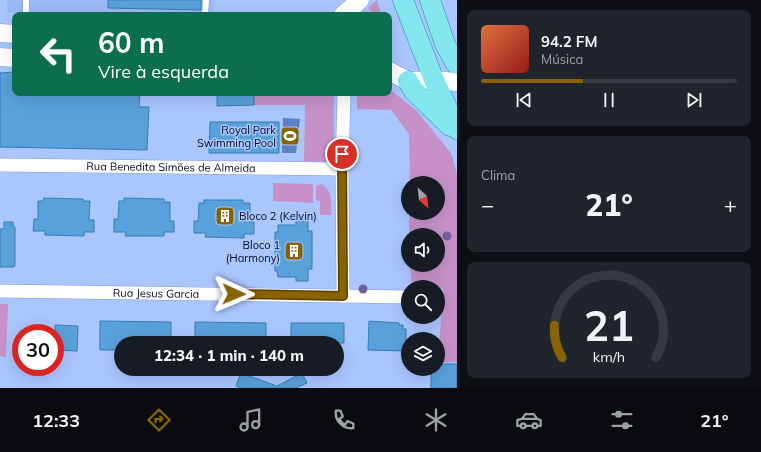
<!DOCTYPE html>
<html lang="pt">
<meta charset="utf-8">
<style>
body{margin:0;font-family:Mulish,sans-serif;background:#20242c;color:#f1f3f6;height:100vh;display:flex;flex-direction:column;font-size:15px;white-space:nowrap}
*{box-sizing:border-box;margin:0}
p{font-size:13px;color:#9ea1a6}
.icon{flex:none;width:22px;height:22px;fill:none;stroke:currentColor;stroke-width:2;stroke-linecap:round;stroke-linejoin:round}
.map{position:relative;flex:1;overflow:hidden}
.side{display:flex;flex-direction:column;gap:10px;padding:10px;background:#0d0f14;width:304px}
.side>*{flex:none}
.banner{position:absolute;left:12px;top:12px;width:380px;height:84px;border-radius:8px;box-shadow:0 4px 16px #0002;background:#0b6e4f;color:#fff;overflow:hidden}
.needle{width:26px;rotate:153deg}
.tools{position:absolute;left:401px;top:176px;display:grid;gap:8px}
.tools a{display:grid;place-items:center;width:44px;height:44px;border-radius:50%;background:#171b24;box-shadow:0 4px 16px #0002;font-size:20px}
.speed{position:absolute;left:12px;top:324px;display:flex;gap:8px;font-size:20px;font-weight:700;text-align:center}
.speed>*{display:grid;place-content:center;width:52px;height:52px;border-radius:50%;background:#171b24;box-shadow:0 4px 16px #0002;line-height:1}
.speed .limit{border:6px solid #d22;background:#fff;color:#111}
.pin{position:absolute;display:grid;place-items:center;width:34px;height:34px;color:#fff;margin:-17px;border:2px solid #fff;border-radius:50%;box-shadow:0 1px 4px #0007}
.me{position:absolute;width:44px;margin:-22px;rotate:91deg;stroke-linejoin:round;filter:drop-shadow(0 0 3px #0008)}
.turn{display:flex;align-items:center;gap:14px;height:84px;padding:0 20px;font-size:18px}
.turn .icon{width:52px;height:52px;stroke-width:2.5}
.turn b{display:block;font-size:28px;line-height:34px}
.big{font-size:30px;font-weight:800;line-height:1.1}
.side .widget{flex:1;display:flex;flex-direction:column;justify-content:center;gap:6px;min-width:0;padding:0 14px;border-radius:8px;background:#20242c}
.side .dial{align-items:center;gap:0}
.dial svg{height:104px;overflow:visible;fill:none;stroke:#363941;stroke-width:7;stroke-linecap:round;text-anchor:middle}
.dial text{fill:#f1f3f6;stroke:none}
.song{display:flex;align-items:center;gap:12px}
.cover{width:48px;height:48px;border-radius:6px;background:linear-gradient(135deg,hsl(20 70% 55%),hsl(0 70% 35%))}
.played{height:4px;border-radius:2px;background:linear-gradient(90deg,#876400 40%,#363941 40%)}
.keys{display:flex;justify-content:space-around;direction:ltr}
.heat{display:flex;justify-content:space-between;align-items:center;font-size:22px;direction:ltr}
.trip{position:absolute;left:114px;top:336px;width:230px;height:40px;border-radius:20px;background:#171b24;box-shadow:0 4px 16px #0002;font-weight:800;line-height:40px;text-align:center}
.tab-bar{display:flex;height:64px;justify-content:space-around;align-items:center;background:#090b0e;color:#9ea1a6}
.tab-bar .icon{width:28px;height:28px}
.tab-bar .on{color:#876400}
.tab-bar b{font-size:18px;color:#f1f3f6}
main{display:flex;flex:1;min-height:0}
.map>svg:first-child{display:block}
</style>
<main>
<div class="map">
<svg width="457" height="388" viewBox="0 0 457 388">
<rect width="100%" height="100%" fill="#aac6ff"/>
<path fill="#9cbaf8" d="M7,0H214L213,14L7,13Z"/>
<path fill="#c691c9" d="M377,0L381,15H375L368,8Z
M389,89L416,110L451,153L457,173V362H438L443,289L438,288V287H412L410,265H438V235H409V213H438V183H410L409,134L391,110L357,109V93H389Z
M254,93H334V158L330,163L304,161L305,105H254Z
M273,183L313,184V203L273,201Z
M322,184C333,191 331,204 331,215H320V201L316,200V186Z
M0,304H8L6,357L0,356Z"/>
<path fill="#5f7fc4" d="M283,118L300,119L296,153H282Z"/>
<path fill="#59a1db" stroke="#357cb1" d="M108,0H201V10L108,8Z
M15,72V93H140L139,107H149L147,150L0,147V73Z
M217,93H254V105L217,106Z
M210,122H279V153H209Z
M44,198L83,199V201H90L89,220H94V232H84V236L45,235V231H33L34,219H38V201H43Z
M124,198L164,199V202H170V221H174V232H164V236H125L126,232H114V219H118L119,201H124Z
M204,200H243V203H250V222H254V234H244V238L205,237L206,233H194V221H198L199,203H204Z
M296,221H308V231H312V269H308V281H296V277H278L277,271H275V232H278V225H296Z
M4,222H13V227H15V266L13,267H0V229H4Z
M100,321L171,322V343H121V350H100Z
M369,321L399,323V325H403V329H406V351L368,350Z
M195,322L266,323V343H195Z
M291,323H344V343H291Z
M55,325L78,326L77,351L55,350Z
M438,364H457V388H431V369H438Z
M241,373L277,386L302,373L307,383L296,388H241L236,386Z"/>
<g fill="none" stroke-linecap="round" stroke-linejoin="round">
<g stroke="#7b9be1" stroke-width="7">
<path id="lane" d="M26,15V0
M205,15L206,0"/>
</g>
<g stroke="#7b9be1" stroke-width="14">
<g id="street">
<path id="s1" d="M0,165L342,169"/>
<path id="s2" d="M0,291L408,297"/>
<path d="M343,296L342,169L344,93"/>
</g>
</g>
<g stroke="#7b9be1" stroke-width="19">
<path id="secondary" d="M343,15L360,0
M0,33L15,34
M0,57L15,58
M389,71L408,81L434,80L457,82"/>
</g>
<g stroke="#2290a2" stroke-width="21">
<path id="primary" d="M403,0L434,80L457,129
M430,0L445,44L456,64
M408,81L414,91L450,126"/>
</g>
<use href="#lane" stroke="#fff" stroke-width="6"/>
<use href="#street" stroke="#fff" stroke-width="13"/>
<use href="#secondary" stroke="#fff" stroke-width="18"/>
<use href="#primary" stroke="#84e7f0" stroke-width="20"/>
</g>
<g fill="#72619b">
<circle cx="447" cy="236" r="4.5"/>
<circle cx="363" cy="289" r="4.5"/>
</g>
<g fill="none" stroke-linecap="round" stroke-linejoin="round">
<g stroke="#584100" stroke-width="10">
<path id="route" d="M234,294L343,296L342,154"/>
</g>
<use href="#route" stroke="#876400" stroke-width="7"/>
</g>
<defs>
<g id="stadium-square" transform="scale(1)"><rect x="-9" y="-9" width="18" height="18" rx="4" fill="#876400" stroke="#aac6ff"/><path d="M0-5a6.5 5 0 1 0 0 10a6.5 5 0 1 0 0-10ZM-3.5-1.8h7v3.6h-7Z" fill="#fff"/></g>
<g id="building-square" transform="scale(1)"><rect x="-9" y="-9" width="18" height="18" rx="4" fill="#876400" stroke="#aac6ff"/><path d="M-4-6H4V6H1V3H-1V6H-4ZM-2.5-4.3h1.7v1.8h-1.7ZM.8-4.3h1.7v1.8H.8ZM-2.5-1h1.7V.8h-1.7ZM.8-1h1.7V.8H.8Z" fill="#fff"/></g>
</defs>
<g fill-rule="evenodd">
<use href="#stadium-square" x="290" y="136"/>
<use href="#building-square" x="225" y="216"/>
<use href="#building-square" x="294" y="251"/>
</g>
<g text-anchor="middle" dominant-baseline="central" stroke-width="3" stroke-linejoin="round" paint-order="stroke">
<g font-size="11" fill="#030c25" stroke="#aac6ff" text-anchor="end">
<text x="276" y="130">Royal Park<tspan x="276" dy="13">Swimming Pool</tspan></text>
<text x="239" y="216" text-anchor="start">Bloco 2 (Kelvin)</text>
<text x="280" y="245">Bloco 1<tspan x="280" dy="13">(Harmony)</tspan></text>
</g>
<g font-size="11" fill="#030c25" stroke="#aac6ff">
<text stroke="none"><textPath href="#s1" startOffset="171">Rua Benedita Simões de Almeida</textPath></text>
<text stroke="none"><textPath href="#s2" startOffset="156">Rua Jesus Garcia</textPath></text>
</g>
</g>
</svg>
<div class="tools">
<a><svg class="needle" viewBox="-14 -14 28 28"><path d="M0-13l5 13h-10z" fill="#e53935"/><path d="M0 13l5-13h-10z" fill="#9ea1a6"/></svg></a>
<a><svg class="icon" aria-label="sound" viewBox="0 0 24 24"><path d="M4 9h4l5-4v14l-5-4H4zM17 9q2 3 0 6"/></svg></a>
<a><svg class="icon" aria-label="search" viewBox="0 0 24 24"><circle cx="10" cy="10" r="6"/><path d="M15 15l6 6"/></svg></a>
<a><svg class="icon" aria-label="layers" viewBox="0 0 24 24"><path d="M12 4l9 5-9 5-9-5zM3 14l9 5 9-5"/></svg></a>
</div>
<div class="speed"><div class="limit">30</div></div>
<div class="pin" style="left:342px;top:154px;background:#d93025"><svg class="icon" aria-label="arrive" viewBox="0 0 24 24"><path d="M6 21V4h12l-3 4 3 4H6"/></svg></div>
<svg class="me" style="left:234px;top:294px" viewBox="-20 -20 40 40"><path d="M0-17L14 15 0 8-14 15z" fill="#876400" stroke="#fff" stroke-width="4"/></svg>
<div class="trip">12:34 · 1 min · 140 m</div>
<div class="banner">
<div class="turn"><svg class="icon" aria-label="left" viewBox="0 0 24 24"><path d="M17 20v-9H6M10 6l-5 5 5 5"/></svg><div><b>60 m</b>Vire à esquerda</div></div>
</div>
</div>
<section class="side">
<div class="widget">
<div class="song"><i class="cover"></i><div><b>94.2 FM</b><p>Música</p></div></div>
<div class="played"></div>
<div class="keys"><svg class="icon" aria-label="previous" viewBox="0 0 24 24"><path d="M18 5L8 12l10 7zM5 5v14"/></svg><svg class="icon" aria-label="pause" viewBox="0 0 24 24"><path d="M8 5v14M16 5v14"/></svg><svg class="icon" aria-label="next" viewBox="0 0 24 24"><path d="M6 5l10 7-10 7zM19 5v14"/></svg></div>
</div>
<div class="widget"><p>Clima</p>
<div class="heat"><a>−</a><b class="big">21°</b><a>+</a></div>
</div>
<div class="widget dial"><svg viewBox="0 0 100 80">
<path d="M14 69A42 42 0 1 1 86 69"/>
<path d="M14 69A42 42 0 0 1 8 44" stroke="#876400"/>
<text x="50" y="56" font-size="32" font-weight="700">21</text>
<text x="50" y="72" font-size="11">km/h</text>
</svg></div>
</section>
</main>
<nav class="tab-bar">
<b>12:33</b>
<svg class="icon on" aria-label="directions" viewBox="0 0 24 24"><path d="M12 3l9 9-9 9-9-9zM9 14v-3h6M13 9l2 2-2 2"/></svg>
<svg class="icon" aria-label="music" viewBox="0 0 24 24"><path d="M9 18V5l10-2v13"/><circle cx="6" cy="18" r="3"/><circle cx="16" cy="16" r="3"/></svg>
<svg class="icon" aria-label="phone" viewBox="0 0 24 24"><path d="M5 4h4l2 5-3 2q2 4 5 5l2-3 5 2v4C11 20 4 13 5 4z"/></svg>
<svg class="icon" aria-label="climate" viewBox="0 0 24 24"><path d="M12 3v18M4 7l16 10M4 17L20 7"/></svg>
<svg class="icon" aria-label="car" viewBox="0 0 24 24"><path d="M5 17H2v-5l4-1 3-4h7l3 4 3 1v5h-3M9 17h6M6 11h13"/><circle cx="7" cy="17" r="2"/><circle cx="17" cy="17" r="2"/></svg>
<svg class="icon" aria-label="filters" viewBox="0 0 24 24"><path d="M4 7h16M4 17h16"/><circle cx="9" cy="7" r="2"/><circle cx="15" cy="17" r="2"/></svg>
<b>21°</b>
</nav>
